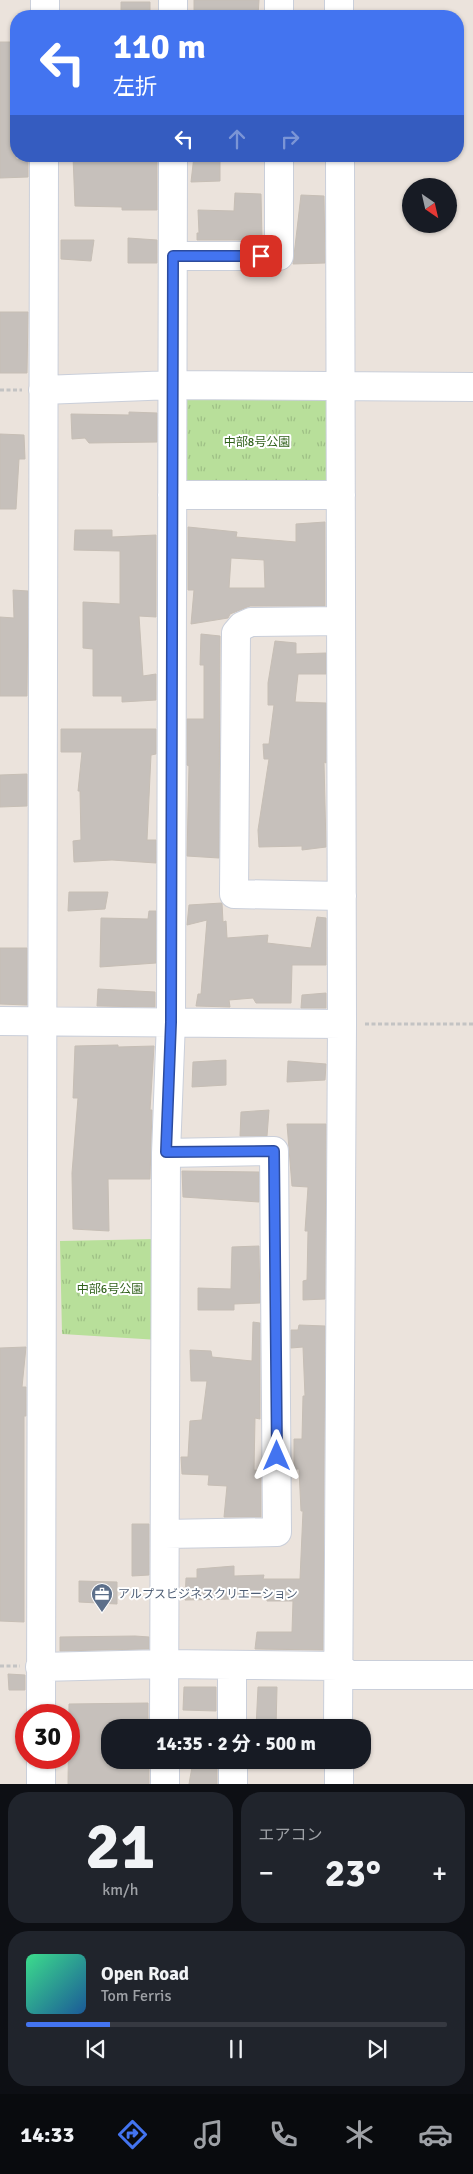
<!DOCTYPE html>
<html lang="ja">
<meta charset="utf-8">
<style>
body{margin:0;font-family:Signika,"Noto Sans JP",sans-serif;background:#20242c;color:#f1f3f6;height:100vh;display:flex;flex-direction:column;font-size:19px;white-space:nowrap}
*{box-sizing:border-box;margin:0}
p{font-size:16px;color:#9ea1a6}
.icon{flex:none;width:28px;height:28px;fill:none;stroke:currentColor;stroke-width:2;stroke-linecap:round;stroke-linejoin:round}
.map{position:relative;height:1784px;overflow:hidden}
.panel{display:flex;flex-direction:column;gap:8px;padding:8px;background:#0d0f14;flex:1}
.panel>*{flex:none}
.guide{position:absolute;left:10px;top:10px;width:454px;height:152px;border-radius:20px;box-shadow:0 1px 4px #0004;background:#4374f0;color:#fff;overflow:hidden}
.needle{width:32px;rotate:146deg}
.tools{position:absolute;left:402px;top:178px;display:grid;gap:10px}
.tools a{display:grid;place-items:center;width:55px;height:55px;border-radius:50%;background:#171b24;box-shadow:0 1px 4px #0004;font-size:25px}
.speed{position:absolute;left:15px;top:1704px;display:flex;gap:10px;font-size:25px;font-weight:700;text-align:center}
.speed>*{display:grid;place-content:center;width:65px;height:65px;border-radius:50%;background:#171b24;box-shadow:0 1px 4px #0004;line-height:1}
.speed .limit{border:8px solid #d22;background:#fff;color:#111}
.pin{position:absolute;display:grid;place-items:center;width:42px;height:42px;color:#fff;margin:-21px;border-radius:10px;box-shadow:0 2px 8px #0006}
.me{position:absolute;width:55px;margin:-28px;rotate:0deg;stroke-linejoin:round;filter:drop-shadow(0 0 4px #0008)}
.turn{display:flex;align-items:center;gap:18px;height:105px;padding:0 20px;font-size:22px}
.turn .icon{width:65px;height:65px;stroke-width:2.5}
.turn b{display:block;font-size:35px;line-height:42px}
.lanes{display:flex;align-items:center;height:48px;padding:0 20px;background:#0003;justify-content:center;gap:25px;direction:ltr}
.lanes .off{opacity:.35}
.big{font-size:38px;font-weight:700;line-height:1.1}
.panel .widget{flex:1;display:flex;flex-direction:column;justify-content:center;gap:8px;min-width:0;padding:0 18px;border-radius:20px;background:#20242c}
.panel .dial{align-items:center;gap:0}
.dial b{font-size:65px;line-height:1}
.song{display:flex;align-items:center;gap:15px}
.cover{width:60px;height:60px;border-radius:8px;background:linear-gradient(135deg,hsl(150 70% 55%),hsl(210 70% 35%))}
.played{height:5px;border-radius:2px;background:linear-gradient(90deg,#4374f0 20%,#363941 20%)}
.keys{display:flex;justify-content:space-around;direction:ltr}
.heat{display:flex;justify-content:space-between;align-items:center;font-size:28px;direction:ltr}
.panel .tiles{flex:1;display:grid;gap:8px;grid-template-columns:1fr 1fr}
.widget:last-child{grid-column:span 2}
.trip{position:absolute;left:101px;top:1719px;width:270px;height:50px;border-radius:20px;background:#171b24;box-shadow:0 1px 4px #0004;font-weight:700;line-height:50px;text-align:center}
.tab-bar{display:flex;height:80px;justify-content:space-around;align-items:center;background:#090b0e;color:#9ea1a6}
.tab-bar .icon{width:35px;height:35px}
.tab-bar .current{color:#4374f0}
.tab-bar b{font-size:22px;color:#f1f3f6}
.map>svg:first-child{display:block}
</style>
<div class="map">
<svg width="473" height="1784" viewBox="0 0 473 1784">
<defs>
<pattern id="grass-tufts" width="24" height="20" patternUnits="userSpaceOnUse" patternTransform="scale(1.25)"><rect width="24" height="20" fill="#b8df9a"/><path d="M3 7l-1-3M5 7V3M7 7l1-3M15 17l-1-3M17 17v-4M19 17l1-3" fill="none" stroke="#9ebf85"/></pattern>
</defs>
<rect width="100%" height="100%" fill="#ebe3dc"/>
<path fill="url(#grass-tufts)" d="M188,396L325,397L332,404L333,482H182V400Z
M156,1239L159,1340L62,1334L60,1241Z"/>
<path fill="#c6c0bb" stroke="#c6beb5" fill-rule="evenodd" d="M194,0H259L258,16H194Z
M121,2H150V16H121Z
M0,42H16V159H28V177L0,178Z
M73,156H157V210H122V207L75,206Z
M194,156H220V181L191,182Z
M235,193L261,194L262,240H197V233H199L198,210L234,211Z
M301,195L324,196L325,263L293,264Z
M128,238L157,240V263H128Z
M61,240H94L91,261L61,259Z
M0,312H28L27,373H0Z
M129,412L157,413V442L89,443L85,438L72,439L71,414L129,415Z
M0,434L24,435L25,459H19L16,509H0Z
M325,522V606H250L230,614L228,618L191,624L194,590H188V527L237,532L236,537L296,542V524ZM231,558L264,560L265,588H229Z
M75,530H112V537L156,535V617L139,616L143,676L156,674V700L122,702V696H93V649L83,648V602L120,604V551L74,550Z
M13,590L28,591L27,696H0V617L14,618Z
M201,634L220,636L219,858L187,856L189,766L187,765V719H204V665H200Z
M275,641L296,643V654L326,653V674H298L295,702L326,703V763L324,762L326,847L302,850V846L259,847L258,830L269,759H264L263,744H269L274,705H268V683Z
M61,729H156V754L151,755L147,840H156V863L112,860L74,862L73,841L81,840L80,791H78L82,752H61Z
M27,774V806L0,807V775Z
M69,892H108L105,909L68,911Z
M222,903L223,922L226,921L227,938L268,935L267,943L311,948L317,917L326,918V965H292L291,1003H256L253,998L229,1000L230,1007L196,1006L198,994H201L207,920L187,925L189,905Z
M149,911H156V963L100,967L101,918L148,919Z
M0,948H27V1005L0,1004Z
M98,989L155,992V1007L97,1006Z
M326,993V1008H301L302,995Z
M118,1045V1047L154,1046L150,1110H152L150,1179H108L109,1231L73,1229L72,1173L78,1098H73L75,1046Z
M226,1060V1085L192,1087L193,1062Z
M288,1061L326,1064L325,1080L287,1082Z
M269,1110L267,1136H240L241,1112Z
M287,1124H326L325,1299L303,1300V1281L307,1280L308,1231H305L308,1187L292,1186Z
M182,1171L259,1172V1202L183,1197Z
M259,1246L260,1303L234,1304V1310H198V1288L231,1289L232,1247Z
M253,1322L260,1323V1419L255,1418L254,1470L261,1471V1517H224L227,1486L208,1485L209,1475L182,1474L181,1457H188L190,1421L202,1420L207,1381H191L190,1350L211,1351L212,1357L252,1361Z
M299,1325L325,1326L323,1650L255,1649L257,1632H292L293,1601H267V1598L233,1596V1599L185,1600L186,1578H197V1569L234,1566V1576L264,1575L263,1579H300L303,1511H301L299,1469H294V1439H302L303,1396H305L303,1347L291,1348V1330H298Z
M26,1347L22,1387H26V1416H24V1622L0,1621V1348Z
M132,1524H149V1575L132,1576Z
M79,1581L117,1582V1604L79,1602Z
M135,1636L149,1637V1649L60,1651V1637Z
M8,1674L25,1675V1690H9Z
M184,1687H216V1711L183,1710Z
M258,1687H277L276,1728H256Z
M148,1703V1728H110V1760H149V1784H68L69,1704Z
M192,1767L217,1768V1784H189Z"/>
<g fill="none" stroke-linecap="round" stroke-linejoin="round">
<g stroke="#cacfda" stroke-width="30">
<path id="minor" d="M279,0V16
M339,0V16
M45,16V0
M173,16V0
M173,256H279V156
M43,390L173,385L473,387
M172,495H341
M341,621L251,622L242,626L236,633L234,894L342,896
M0,1021L342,1024
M165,1534L277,1532L274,1151L166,1153
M232,1665V1728
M40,1667L163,1664L338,1666L349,1675H473
M41,1715L44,156
M164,1728L166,1153L171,1021L173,156
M338,1728L342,1024L340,156
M41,1758V1784
M165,1760V1784
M233,1760V1784
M339,1760V1784"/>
</g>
<path stroke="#c3c3c3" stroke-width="3" stroke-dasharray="4 2.5" stroke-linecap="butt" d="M0,390H22
M365,1024H473
M0,1666H20"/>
<use href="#minor" stroke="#fff" stroke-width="28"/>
</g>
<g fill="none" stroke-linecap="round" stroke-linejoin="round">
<g stroke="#2c4b9c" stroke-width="12">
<path id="route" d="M261,256H173L171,1022L166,1152L274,1151L277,1456"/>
</g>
<use href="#route" stroke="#4374f0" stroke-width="9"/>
</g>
<defs>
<g id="office-pin" transform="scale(1.125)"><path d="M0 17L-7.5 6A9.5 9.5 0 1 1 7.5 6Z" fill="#5c6f8a" stroke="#fff"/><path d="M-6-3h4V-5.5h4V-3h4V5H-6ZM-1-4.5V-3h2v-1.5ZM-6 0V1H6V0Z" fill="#fff"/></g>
</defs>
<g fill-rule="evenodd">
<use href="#office-pin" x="102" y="1594"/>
</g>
<g text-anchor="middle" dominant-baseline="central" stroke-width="4" stroke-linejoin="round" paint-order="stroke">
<g font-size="12" fill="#32621d" stroke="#fff">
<text x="257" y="442">中部8号公園</text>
<text x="110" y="1289">中部6号公園</text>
</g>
<g font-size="12" fill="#4e5e75" stroke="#fff" text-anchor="start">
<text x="118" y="1594">アルプスビジネスクリエーション</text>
</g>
</g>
</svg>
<div class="tools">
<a><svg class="needle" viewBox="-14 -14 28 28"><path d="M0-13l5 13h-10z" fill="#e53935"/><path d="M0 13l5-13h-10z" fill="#9ea1a6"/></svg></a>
</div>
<div class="speed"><div class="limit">30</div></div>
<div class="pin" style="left:261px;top:256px;background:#d93025"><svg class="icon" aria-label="arrive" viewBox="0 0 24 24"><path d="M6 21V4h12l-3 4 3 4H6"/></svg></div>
<svg class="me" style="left:277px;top:1456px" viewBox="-20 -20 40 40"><path d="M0-17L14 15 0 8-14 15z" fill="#4374f0" stroke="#fff" stroke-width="4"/></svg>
<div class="trip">14:35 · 2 分 · 500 m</div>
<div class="guide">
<div class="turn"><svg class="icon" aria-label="left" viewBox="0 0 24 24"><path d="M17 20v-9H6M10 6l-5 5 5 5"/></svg><div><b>110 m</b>左折</div></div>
<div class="lanes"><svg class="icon" aria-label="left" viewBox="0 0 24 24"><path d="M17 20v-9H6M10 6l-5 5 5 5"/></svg><svg class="icon off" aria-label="ahead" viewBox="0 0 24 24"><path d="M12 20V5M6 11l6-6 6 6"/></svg><svg class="icon off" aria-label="right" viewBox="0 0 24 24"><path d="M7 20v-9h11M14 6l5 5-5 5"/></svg></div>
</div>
</div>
<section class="panel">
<div class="tiles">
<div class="widget dial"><b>21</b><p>km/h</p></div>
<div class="widget"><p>エアコン</p>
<div class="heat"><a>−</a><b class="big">23°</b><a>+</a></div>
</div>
<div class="widget">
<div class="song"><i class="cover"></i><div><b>Open Road</b><p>Tom Ferris</p></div></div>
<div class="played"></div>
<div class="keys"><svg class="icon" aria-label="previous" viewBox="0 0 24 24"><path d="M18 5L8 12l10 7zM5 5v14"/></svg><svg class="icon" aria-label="pause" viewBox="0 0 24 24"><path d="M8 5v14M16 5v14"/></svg><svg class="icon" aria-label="next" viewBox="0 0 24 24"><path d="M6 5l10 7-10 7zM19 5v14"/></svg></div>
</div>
</div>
</section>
<nav class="tab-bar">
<b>14:33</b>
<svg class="icon current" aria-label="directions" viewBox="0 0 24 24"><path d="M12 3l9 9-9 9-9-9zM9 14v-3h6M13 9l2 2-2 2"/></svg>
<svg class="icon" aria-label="music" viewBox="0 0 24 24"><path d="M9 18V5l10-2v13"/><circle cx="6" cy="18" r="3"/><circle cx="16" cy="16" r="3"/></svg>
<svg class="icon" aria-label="phone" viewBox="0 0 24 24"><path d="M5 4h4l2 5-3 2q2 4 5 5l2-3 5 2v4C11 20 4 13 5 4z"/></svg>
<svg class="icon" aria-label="climate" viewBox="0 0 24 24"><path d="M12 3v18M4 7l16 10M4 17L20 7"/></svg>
<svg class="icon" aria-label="car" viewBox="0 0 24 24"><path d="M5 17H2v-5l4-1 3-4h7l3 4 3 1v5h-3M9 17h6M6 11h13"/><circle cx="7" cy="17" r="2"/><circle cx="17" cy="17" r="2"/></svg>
</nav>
